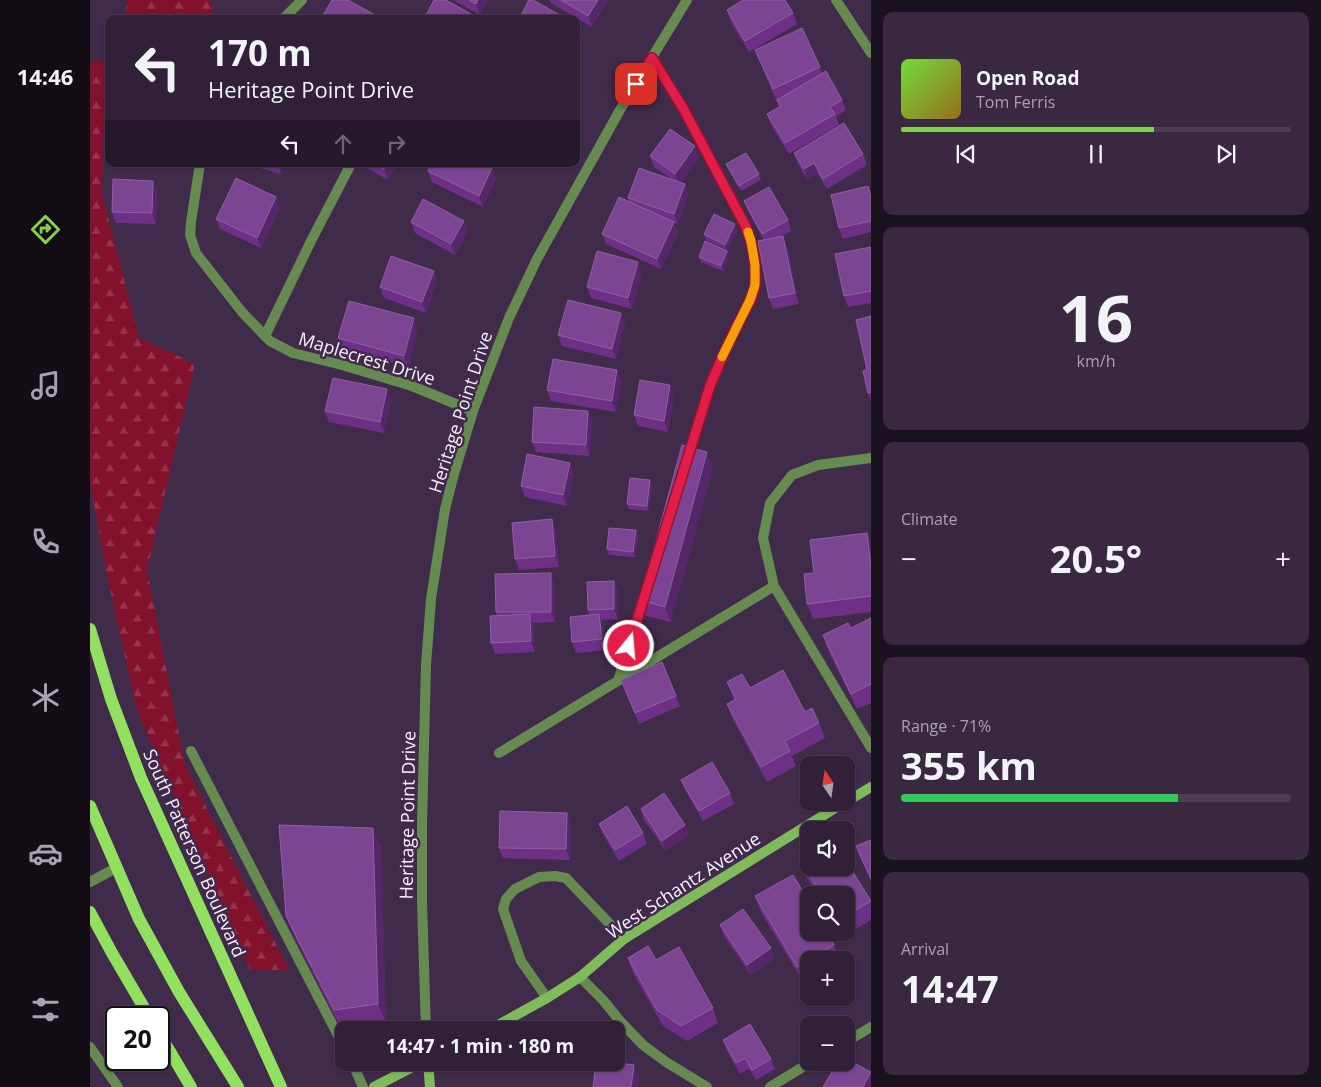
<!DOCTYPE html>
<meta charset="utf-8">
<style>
body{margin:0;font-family:"Open Sans",sans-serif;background:#392840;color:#f1f3f6;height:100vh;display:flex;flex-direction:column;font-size:19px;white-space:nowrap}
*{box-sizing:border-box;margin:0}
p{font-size:16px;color:#a8a3ae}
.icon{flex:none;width:28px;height:28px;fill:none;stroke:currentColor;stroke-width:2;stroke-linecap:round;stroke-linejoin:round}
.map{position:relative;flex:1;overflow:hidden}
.details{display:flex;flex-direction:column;gap:12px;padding:12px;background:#1b121f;width:450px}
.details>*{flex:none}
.hud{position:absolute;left:15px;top:15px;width:475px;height:152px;border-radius:10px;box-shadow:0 1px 4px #0004,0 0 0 1px #4c3e53;background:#312038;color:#f1f3f6;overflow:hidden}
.needle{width:32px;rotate:347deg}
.tools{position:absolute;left:710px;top:756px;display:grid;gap:10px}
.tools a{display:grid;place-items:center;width:55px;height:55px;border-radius:10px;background:#312038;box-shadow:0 1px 4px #0004,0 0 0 1px #4c3e53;font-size:25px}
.speed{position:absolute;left:15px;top:1006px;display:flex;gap:10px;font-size:25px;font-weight:700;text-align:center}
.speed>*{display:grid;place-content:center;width:65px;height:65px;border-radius:50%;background:#312038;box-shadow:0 1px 4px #0004,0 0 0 1px #4c3e53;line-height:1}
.speed .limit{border:2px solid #111;border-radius:8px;background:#fff;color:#111}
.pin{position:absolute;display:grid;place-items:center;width:42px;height:42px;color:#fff;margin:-21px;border-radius:10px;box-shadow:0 2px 8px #0006}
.me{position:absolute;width:55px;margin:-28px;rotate:17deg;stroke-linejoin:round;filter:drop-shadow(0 0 4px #0008)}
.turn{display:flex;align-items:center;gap:18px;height:105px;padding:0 20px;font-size:22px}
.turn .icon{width:65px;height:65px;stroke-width:2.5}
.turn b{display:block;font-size:35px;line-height:42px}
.lanes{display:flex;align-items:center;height:48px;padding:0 20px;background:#0003;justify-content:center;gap:25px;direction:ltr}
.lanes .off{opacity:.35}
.big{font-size:38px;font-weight:700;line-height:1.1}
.details .card{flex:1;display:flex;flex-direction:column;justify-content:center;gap:8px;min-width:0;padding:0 18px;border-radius:10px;background:#392840}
.details .dial{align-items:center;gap:0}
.dial b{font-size:65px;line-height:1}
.song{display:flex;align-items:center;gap:15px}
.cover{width:60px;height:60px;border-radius:8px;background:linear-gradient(135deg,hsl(100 70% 55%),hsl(40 70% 35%))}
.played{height:5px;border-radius:2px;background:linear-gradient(90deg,#83d04f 65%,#4c3e53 65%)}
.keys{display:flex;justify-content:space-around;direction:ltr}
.heat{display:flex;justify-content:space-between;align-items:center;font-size:28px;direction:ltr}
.charge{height:8px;border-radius:4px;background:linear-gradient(90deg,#34c759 71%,#4c3e53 0)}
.trip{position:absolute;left:245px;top:1021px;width:290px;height:50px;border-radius:10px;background:#312038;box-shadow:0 1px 4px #0004,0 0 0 1px #4c3e53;font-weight:700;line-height:50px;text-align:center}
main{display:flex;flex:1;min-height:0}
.dock{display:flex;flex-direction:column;width:90px;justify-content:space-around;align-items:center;background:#140d16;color:#a8a3ae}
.dock .icon{width:35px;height:35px}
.dock .on{color:#83d04f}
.dock b{font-size:22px;color:#f1f3f6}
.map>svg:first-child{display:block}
</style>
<main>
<nav class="dock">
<b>14:46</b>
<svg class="icon on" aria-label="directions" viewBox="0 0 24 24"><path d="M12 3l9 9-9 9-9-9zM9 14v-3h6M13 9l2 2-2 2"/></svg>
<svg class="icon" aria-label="music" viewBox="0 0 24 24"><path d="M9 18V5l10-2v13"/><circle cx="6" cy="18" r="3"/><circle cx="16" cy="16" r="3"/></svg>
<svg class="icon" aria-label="phone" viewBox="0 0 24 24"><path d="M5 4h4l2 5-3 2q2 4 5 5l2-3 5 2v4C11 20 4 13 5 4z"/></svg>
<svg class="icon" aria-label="climate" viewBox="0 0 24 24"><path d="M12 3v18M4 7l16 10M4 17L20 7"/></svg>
<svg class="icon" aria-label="car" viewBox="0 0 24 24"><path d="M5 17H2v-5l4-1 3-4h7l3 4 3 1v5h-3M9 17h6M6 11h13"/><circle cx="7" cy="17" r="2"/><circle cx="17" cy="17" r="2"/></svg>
<svg class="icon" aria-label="filters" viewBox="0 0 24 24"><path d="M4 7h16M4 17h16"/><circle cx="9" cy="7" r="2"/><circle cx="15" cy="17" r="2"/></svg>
</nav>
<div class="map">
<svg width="781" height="1087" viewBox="0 0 781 1087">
<defs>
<pattern id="forest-firs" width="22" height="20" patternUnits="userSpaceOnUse" patternTransform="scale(1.25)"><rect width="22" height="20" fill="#82122c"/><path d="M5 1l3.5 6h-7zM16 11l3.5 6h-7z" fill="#94354c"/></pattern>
</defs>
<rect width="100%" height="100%" fill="#412b4b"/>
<path fill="url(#forest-firs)" d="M37,0H120L125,19H35Z
M0,61H19V126L13,133L12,193L49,338L105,364L57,570L95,765L199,970H160L47,710L15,567L0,481Z"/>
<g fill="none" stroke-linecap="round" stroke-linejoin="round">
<path stroke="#668b50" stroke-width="10" d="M193,19L212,0
M562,59L593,108L656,227L661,241L665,265V285L660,300L638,345L620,386L596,460
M110,164L101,222L100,235L106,253L152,312L175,336
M781,458L728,465L702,475L680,503L673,538L684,586L781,748
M528,681L555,593
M101,751L254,1047
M409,753L684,586
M457,998L431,961L413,909L416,899L425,889L449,877L465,876L476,878L534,939
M756,1042L781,1027
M262,1062L273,1087
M680,1087L721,1062"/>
<path stroke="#668b50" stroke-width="10" d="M746,0L781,53
M261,164L222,239L175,336L180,341L203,353L252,365L322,386L383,411
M0,882L26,868
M490,977L513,1000L530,1021L553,1045L576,1062L617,1087
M336,1030L332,902V825L336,665L341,599L355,509L364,474L383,411L419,318L447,259L530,110L597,0
M0,1047L28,1087"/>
<path stroke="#7fbb5a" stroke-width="10" d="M756,802L781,787
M399,1030L457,998L490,977L534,939L755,802
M338,1062L340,1087
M284,1087L332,1062"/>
<path stroke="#92e060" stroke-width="12" d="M0,629L21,699L51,778L191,1087
M0,806L49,919L89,992L148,1087
M0,912L22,953L60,1018
M69,1033L101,1087"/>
</g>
<path fill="#6d3086" d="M363,0H398L390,15Z
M460,0H518L502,27L461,3Z
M637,10L703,13L707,24L659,52L640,21Z
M665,50L730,67L732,73L752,100L756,110L746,117L749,125L699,154L681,125L677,114L689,107Z
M704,153L773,154L777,165L737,189L728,174L718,180L708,164Z
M560,156L609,157L590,183L598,195L588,224L584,223L588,233L571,269L516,244L512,234L540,202L538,198L583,180L564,167Z
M156,164H194L191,174Z
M272,164H306L298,180L272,165Z
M636,164L669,174L671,180L651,191L638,169Z
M338,171L406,179L393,207L342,182Z
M63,181L67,192L66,224L26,223L22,212Z
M781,194V232L753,239L749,228Z
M654,201L698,220L701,231L691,236L697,247L709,304L683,309L679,298L674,240L658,211Z
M190,208L171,248L130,229L126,219Z
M321,222L378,232L365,255L325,233Z
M647,230L637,250L639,256L633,271L611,262L609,257L637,250L616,240L614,234Z
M781,247V303L758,307L754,296Z
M552,273L542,309L501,298L497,287Z
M347,282L336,313L294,298L290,287Z
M531,313L535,324L526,359L472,346L468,335Z
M781,316V401L778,393L777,370Z
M328,329L318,367L252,349L248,338Z
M527,370L531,381L526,412L461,401L457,390Z
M580,385L584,396L578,432L548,426L544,415Z
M297,389L301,400L294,433L239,422L235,411Z
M502,422L500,456L446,452L442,442Z
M623,467L581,622L556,616L550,600Z
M484,474L477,506L435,497L431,486Z
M560,480L562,486L559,511L539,509L537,504Z
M466,530L469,567L429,570L425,559Z
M546,530L548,536L545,557L519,555L517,549Z
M777,533L781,544V612L723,619L717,604L724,573Z
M524,581L528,592V619L511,620L513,625L516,650L486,653L482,642L499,615L498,610Z
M465,584V622L443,623L444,625L445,652L405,654L401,643L407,616L406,612Z
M781,618V703L767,709L738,650L733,635L761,628Z
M531,680L586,696L590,706L549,724Z
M637,682L660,688L729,723L735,738L702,756L706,766L677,782L643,720L637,704L644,700Z
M591,780L640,793L644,804L613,821L595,790Z
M551,809L595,825L599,835L576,851L554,820Z
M477,813L481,823L480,860L413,858L409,848Z
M509,824L553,833L557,844L529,861L513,834Z
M781,840V881L766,846Z
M291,847L296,1023L252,1030L204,936L196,916Z
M709,857L781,901V920L752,937L749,932H756V895H727L714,873Z
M665,896L744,945L750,960H719V979L713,982L671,912Z
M630,925L684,959L661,975L634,936Z
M538,958L566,960L623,1008L628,1023L597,1041L573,1026L543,973Z
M633,1040L681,1059L685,1069L666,1080L659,1069L650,1074L637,1051Z"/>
<path fill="#552669" d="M272,0H277L274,3Z
M388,0H398L390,15L386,4Z
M508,0H518L502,27L498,16Z
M381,14L383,19H378Z
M490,26L494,37L486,51V33Z
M605,146L609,157L589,184L585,174Z
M724,163L728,174L718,180L714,169Z
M188,164H194L191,174Z
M297,164H306L298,180L294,169Z
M402,168L406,179L393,207L389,196Z
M63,181L67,192L66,224L62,213Z
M595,184L598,195L588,224L584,214Z
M186,197L190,208L171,248L167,238Z
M374,221L378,232L365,255L361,244Z
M584,222L588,233L571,269L567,259Z
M645,224L647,230L637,250L635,245Z
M693,236L697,247L709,304L705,293Z
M637,251L639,256L633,271L631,266Z
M548,262L552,273L542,309L538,298Z
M344,271L347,282L336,313L332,302Z
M531,313L535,324L526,359L522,349Z
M324,318L328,329L318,367L314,356Z
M527,370L531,381L526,412L522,401Z
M580,385L584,396L578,432L574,421Z
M297,389L301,400L294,433L290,422Z
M498,411L502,422L500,456L496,445Z
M617,452L623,467L581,622L575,607Z
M480,463L484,474L477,506L473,495Z
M560,480L562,486L559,511L557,506Z
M462,519L466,530L469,567L465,556Z
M546,530L548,536L545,557L543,552Z
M777,533L781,544V567Z
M461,573L465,584V622L461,612Z
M524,581L528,592V619L524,609Z
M440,614L444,625L445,652L441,641Z
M509,614L513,625L516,650L512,639Z
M477,813L481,823L480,860L476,849Z
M595,825L599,835L576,851L572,841Z
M283,828L291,847L296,1023L288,1004Z
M681,948L684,959L661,975L657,965Z
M544,1065L549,1081L548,1087H541Z
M781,1072V1087H773Z"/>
<path fill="#7c4593" stroke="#905fa3" d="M242,0H258L287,16L285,19H236L232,17Z
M344,0H356L381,14L378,19H334Z
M379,0H388L386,4Z
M439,0H443L477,19H429Z
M471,0H508L498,16Z
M653,0H695L703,13L655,41L637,10Z
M486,24L490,26L486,33Z
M712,28L730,67L683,89L665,50Z
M736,71L752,100L740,107L745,114L695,143L677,114L691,106L687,100Z
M754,123L773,154L733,179L724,163L714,169L704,153Z
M580,129L605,146L585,174L560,156Z
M656,153L669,174L649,186L636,164Z
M285,164H297L294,169Z
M341,164H394L402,168L389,196L338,171Z
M549,168L595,184L584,214L538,198Z
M146,178L186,197L167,238L126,219Z
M23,179L63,181L62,213L22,212Z
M778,186L781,197V221L749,228L741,195Z
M679,187L698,220L672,234L654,201Z
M529,197L584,222L567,259L512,234Z
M333,199L374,221L361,244L321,222Z
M624,214L645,224L635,245L614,234Z
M693,236L705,293L679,298L668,241Z
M615,241L637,251L631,266L609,257Z
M781,247V291L754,296L745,254Z
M507,251L548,262L538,298L497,287Z
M301,256L344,271L332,302L290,287Z
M478,300L531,313L522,349L468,335Z
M259,301L324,318L314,356L248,338Z
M781,316V392L778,393L773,371L777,370L766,320Z
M463,359L527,370L522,401L457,390Z
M243,378L297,389L290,422L235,411Z
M550,380L580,385L574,421L544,415Z
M444,407L498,411L496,445L442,442Z
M592,445L617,452L575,607L550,600Z
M437,454L480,463L473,495L431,486Z
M540,478L560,480L557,506L537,504Z
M462,519L465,556L425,559L422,523Z
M519,528L546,530L543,552L517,549Z
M777,533L781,567V596L717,604L714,574L724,573L720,540Z
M461,573V612H406L405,574Z
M524,581V609L498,610L497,582Z
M440,614L441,641L401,643L400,616Z
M509,614L512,639L482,642L480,617Z
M781,618V684L761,694L733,635L758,623L761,628Z
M572,662L586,696L545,713L531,680Z
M693,670L715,712L722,708L729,723L695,741L700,751L671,767L637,704L646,699L637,682L652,674L660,688Z
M622,762L640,793L609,811L591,780Z
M574,793L595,825L572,841L551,809Z
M537,806L553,833L525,850L509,824Z
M410,811L477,813L476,849L409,848Z
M189,825L283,828L288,1004L244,1010L196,916Z
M781,840V879L766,846Z
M719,851V868H756V861L781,901L756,916V895H731L709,857Z
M703,875L719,902V932H737L744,945L707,967L665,896Z
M653,909L681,948L657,965L630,925Z
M558,946L566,960L589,947L623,1008L591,1026L567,1010L538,958Z
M660,1024L681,1059L662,1070L655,1058L646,1063L633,1040Z
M756,1059L781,1072L773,1087H733L748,1062H756Z
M506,1062H521L544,1065L541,1087H503Z"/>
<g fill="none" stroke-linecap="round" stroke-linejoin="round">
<g stroke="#92132f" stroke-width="12">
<path id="route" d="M539,646L620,386C628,366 637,346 647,326C653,313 664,298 665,284C667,264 662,244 656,227L593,108L562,58L546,84"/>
</g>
<use href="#route" stroke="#e11d48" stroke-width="9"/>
<path stroke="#f59e0b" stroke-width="9" d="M632,357L660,300L665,285V265L661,241L658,232"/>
</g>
<g text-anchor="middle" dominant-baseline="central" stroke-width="5" stroke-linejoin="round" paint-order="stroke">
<g font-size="18" fill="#f8edfd" stroke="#412b4b">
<text transform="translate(277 358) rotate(17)">Maplecrest Drive</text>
<text transform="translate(370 412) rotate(-72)">Heritage Point Drive</text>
<text transform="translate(317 815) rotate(-89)">Heritage Point Drive</text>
<text transform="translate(105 853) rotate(66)">South Patterson Boulevard</text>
<text transform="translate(593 885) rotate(-33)">West Schantz Avenue</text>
</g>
</g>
</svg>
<div class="tools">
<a><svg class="needle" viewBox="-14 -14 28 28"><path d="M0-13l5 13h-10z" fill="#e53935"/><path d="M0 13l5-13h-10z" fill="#a8a3ae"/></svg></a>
<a><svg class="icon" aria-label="sound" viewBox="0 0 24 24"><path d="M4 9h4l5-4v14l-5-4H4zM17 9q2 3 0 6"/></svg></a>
<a><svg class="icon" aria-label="search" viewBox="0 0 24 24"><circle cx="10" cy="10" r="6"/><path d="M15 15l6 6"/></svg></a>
<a>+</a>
<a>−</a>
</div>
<div class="speed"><div class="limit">20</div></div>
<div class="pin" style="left:546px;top:84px;background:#d93025"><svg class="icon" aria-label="arrive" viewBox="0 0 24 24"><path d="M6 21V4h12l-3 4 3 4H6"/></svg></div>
<svg class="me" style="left:539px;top:646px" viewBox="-20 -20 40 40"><circle r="17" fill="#e11d48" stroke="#fff" stroke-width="3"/><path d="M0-11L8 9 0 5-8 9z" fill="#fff"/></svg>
<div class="trip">14:47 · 1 min · 180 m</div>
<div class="hud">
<div class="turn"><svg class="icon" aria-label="left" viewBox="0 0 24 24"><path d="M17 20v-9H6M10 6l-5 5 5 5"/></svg><div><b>170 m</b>Heritage Point Drive</div></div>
<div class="lanes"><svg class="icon" aria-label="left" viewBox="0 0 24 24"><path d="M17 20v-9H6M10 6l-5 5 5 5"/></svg><svg class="icon off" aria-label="ahead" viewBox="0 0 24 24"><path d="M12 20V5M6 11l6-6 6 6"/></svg><svg class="icon off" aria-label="right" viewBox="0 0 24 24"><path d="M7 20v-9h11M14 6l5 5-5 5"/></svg></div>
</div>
</div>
<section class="details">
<div class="card">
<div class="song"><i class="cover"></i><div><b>Open Road</b><p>Tom Ferris</p></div></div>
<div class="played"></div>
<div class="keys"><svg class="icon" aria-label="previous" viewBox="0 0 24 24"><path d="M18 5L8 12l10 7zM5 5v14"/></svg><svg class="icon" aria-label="pause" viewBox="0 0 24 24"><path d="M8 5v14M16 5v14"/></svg><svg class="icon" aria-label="next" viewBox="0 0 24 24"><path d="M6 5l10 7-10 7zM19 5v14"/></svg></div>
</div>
<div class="card dial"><b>16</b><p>km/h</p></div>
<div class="card"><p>Climate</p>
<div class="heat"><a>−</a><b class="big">20.5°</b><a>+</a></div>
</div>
<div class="card"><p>Range · 71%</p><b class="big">355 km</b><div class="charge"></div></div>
<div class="card"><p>Arrival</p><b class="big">14:47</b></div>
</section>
</main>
